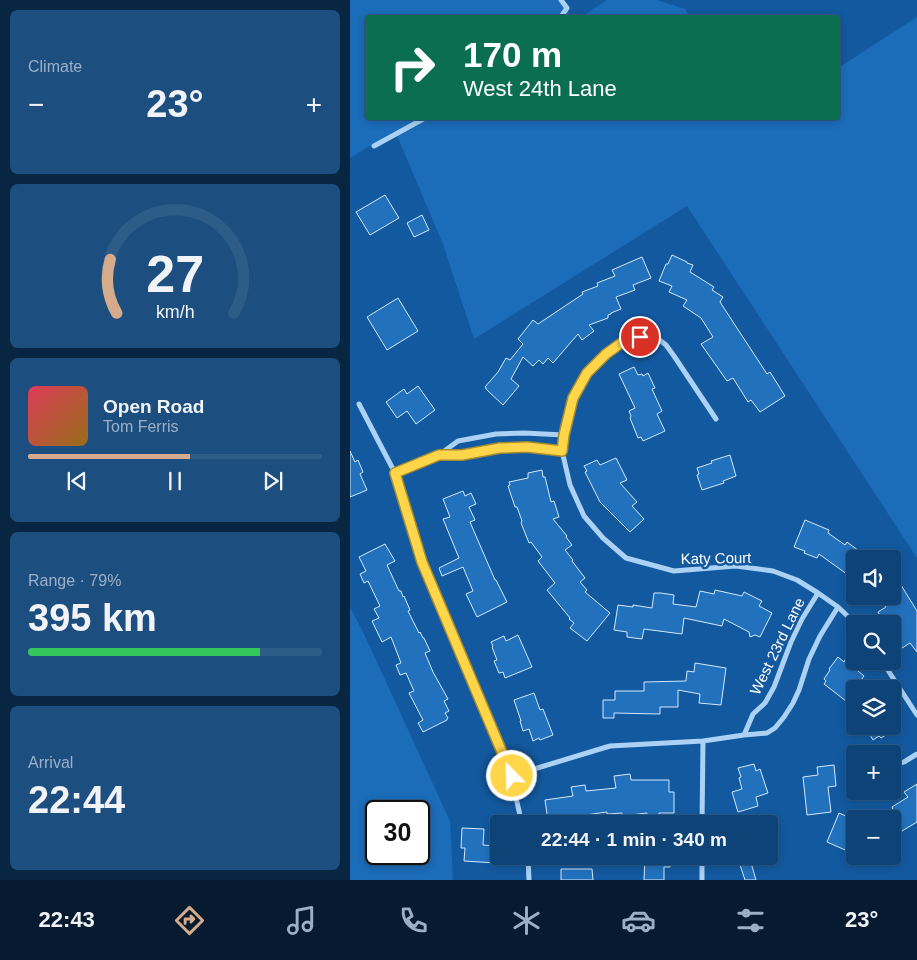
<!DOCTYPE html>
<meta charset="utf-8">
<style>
body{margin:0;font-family:Helvetica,sans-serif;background:#1c4e7f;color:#f1f3f6;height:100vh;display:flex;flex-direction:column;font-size:19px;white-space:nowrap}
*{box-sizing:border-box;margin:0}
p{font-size:16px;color:#9bb0c6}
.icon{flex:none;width:28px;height:28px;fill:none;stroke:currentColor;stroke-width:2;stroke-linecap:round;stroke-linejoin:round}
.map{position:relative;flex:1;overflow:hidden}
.panel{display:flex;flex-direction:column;gap:10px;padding:10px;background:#082541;width:350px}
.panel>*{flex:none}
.hud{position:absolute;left:15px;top:15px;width:475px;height:105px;border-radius:5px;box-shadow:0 2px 8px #0003,0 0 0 1px #2e5c89;background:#0b6e4f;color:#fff;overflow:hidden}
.tools{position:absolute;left:496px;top:550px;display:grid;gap:10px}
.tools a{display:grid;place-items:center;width:55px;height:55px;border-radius:5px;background:#0e4377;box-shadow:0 2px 8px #0003,0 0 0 1px #2e5c89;font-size:25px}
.speed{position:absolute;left:15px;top:800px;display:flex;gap:10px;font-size:25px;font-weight:700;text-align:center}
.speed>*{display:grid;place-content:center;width:65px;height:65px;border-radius:50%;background:#0e4377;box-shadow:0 2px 8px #0003,0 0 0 1px #2e5c89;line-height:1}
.speed .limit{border:2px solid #111;border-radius:8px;background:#fff;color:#111}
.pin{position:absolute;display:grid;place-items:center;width:42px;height:42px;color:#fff;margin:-21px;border:2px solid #fff;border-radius:50%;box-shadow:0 1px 5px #0007}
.me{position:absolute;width:55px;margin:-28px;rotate:337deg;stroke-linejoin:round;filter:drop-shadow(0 0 4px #0008)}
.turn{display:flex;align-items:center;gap:18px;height:105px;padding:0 15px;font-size:22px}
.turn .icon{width:65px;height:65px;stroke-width:2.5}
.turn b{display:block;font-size:35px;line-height:42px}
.big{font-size:38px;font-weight:800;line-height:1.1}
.panel .widget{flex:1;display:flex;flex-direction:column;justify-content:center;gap:8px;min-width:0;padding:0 18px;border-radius:8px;background:#1c4e7f}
.panel .dial{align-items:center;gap:0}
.dial svg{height:130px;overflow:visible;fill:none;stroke:#2e5c89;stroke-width:7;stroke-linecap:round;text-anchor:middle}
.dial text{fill:#f1f3f6;stroke:none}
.song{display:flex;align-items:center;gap:15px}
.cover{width:60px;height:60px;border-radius:8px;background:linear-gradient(135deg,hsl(350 70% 55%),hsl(40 70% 35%))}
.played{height:5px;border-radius:2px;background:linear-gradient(90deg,#d6ab8b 55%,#2e5c89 55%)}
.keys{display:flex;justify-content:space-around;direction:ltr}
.heat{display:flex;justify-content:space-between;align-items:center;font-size:28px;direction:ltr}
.charge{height:8px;border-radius:4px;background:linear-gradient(90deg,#34c759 79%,#2e5c89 0)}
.trip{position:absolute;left:140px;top:815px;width:288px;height:50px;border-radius:5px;background:#0e4377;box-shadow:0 2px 8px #0003,0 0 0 1px #2e5c89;font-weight:800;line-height:50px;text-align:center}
.tab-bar{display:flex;height:80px;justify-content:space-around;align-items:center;background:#061b30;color:#9bb0c6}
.tab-bar .icon{width:35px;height:35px}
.tab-bar .on{color:#d6ab8b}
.tab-bar b{font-size:22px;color:#f1f3f6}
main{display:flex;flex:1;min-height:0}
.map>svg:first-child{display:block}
</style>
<main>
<section class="panel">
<div class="widget"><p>Climate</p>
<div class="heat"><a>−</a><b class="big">23°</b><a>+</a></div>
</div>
<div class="widget dial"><svg viewBox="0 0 100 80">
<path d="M14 69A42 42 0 1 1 86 69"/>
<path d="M14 69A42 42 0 0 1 10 36" stroke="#d6ab8b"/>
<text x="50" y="56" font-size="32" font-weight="700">27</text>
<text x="50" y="72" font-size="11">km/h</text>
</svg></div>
<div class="widget">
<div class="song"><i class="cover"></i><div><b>Open Road</b><p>Tom Ferris</p></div></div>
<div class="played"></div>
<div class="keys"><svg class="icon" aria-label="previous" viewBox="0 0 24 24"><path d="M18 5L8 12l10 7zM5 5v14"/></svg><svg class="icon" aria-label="pause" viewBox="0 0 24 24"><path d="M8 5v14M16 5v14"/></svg><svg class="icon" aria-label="next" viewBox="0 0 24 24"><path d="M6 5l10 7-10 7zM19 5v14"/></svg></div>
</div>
<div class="widget"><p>Range · 79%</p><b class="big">395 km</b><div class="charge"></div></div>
<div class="widget"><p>Arrival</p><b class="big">22:44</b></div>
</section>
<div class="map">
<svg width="567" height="880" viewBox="0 0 567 880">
<rect width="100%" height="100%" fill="#13599f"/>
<path fill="#1b6cb9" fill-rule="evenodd" d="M0,0H210L222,17L18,18V118H408L409,119L411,118H488V68L567,17V558L337,206L124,339L93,244L45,131L0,158Z
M257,0H307L335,9L340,17H231Z
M0,607L14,634L100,821L103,880H0ZM26,811H69V854H26Z"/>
<path fill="#2271bd" stroke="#d4e9fd" d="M35,195L49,218L20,235L6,212Z
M72,215L79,230L64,237L57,223Z
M322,255L337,262V263L343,265L340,272L364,287L362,290L373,297L370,302L417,374L420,372L435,396L410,412L401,400L398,402L383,378L377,381L351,344L363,337L351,318L333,306L337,300L319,292L322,286L309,281L316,264H318Z
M292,257L301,278L283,285L285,290L266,297L271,309L261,313V314L258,315V318L239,325L244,331L232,340L228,334L203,363L198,358L193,364L189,360L183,366L173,357L161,379L169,386L153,405L137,390L135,387L148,372L156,358L160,360L173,344L168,339L183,320L188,324L233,294L232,292L248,286L247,283L265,276L262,270Z
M48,298L68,331L37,350L17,317Z
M284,367L288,375L292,374L293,376L298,373L305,388L302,389L312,411L307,414L315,431L293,441L291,437L288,438L280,418L281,416L279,411L285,408L269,374Z
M68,386L85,410L66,424L57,411L47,418L36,402L54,389L57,394Z
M0,451L5,462L8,460L13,472L10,474L17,490L0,497Z
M380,455L386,476L373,481L374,483L352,490L347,475L349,474L347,468L362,463L361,461Z
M266,458L277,480L270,483L287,502L282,506L294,519L280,532L250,502L235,472L237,471L234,466L247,460L250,465Z
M192,470L193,477H195L201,502L204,501L209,517L203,519L217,536L216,537L222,545L215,550L223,560L222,561L235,578L230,582L237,590L235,592L260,613L237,641L220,628L224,623L219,619L220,618L197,590L205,583L188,561L192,557L181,542L179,543L171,523L172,521L167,507H165L158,486L160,485L159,482L178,478V473Z
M113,491L115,496L121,493L126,504L119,507L125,520L120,522L145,580H146L157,602L127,617L116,594L123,591L113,567L92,576L89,568L109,558L93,519L100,517L93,499Z
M455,520L479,530L478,533L495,545L497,542L520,559H505V580L469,554L467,558L454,553L455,551L444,547Z
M35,544L45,561L37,565L49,591H51L53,597L54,596L60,610L58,611L69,633L70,632L73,638H74L80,651L75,653L83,672L98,699L94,701L99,711L95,713L98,718L97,719V720L73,732L68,723L73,720L59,693L64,691L56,673L50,675L46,665L51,663L41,637L32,642L22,621L29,618L24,609L30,606L18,581L14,583L10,574L16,571L9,557Z
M551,585L567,611V652L560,643L552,648L542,634V624H535L528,612L536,607L529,596H542V590Z
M365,590L392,596L394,592L412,601L409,606L422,613L410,637L405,635L400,637L399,632L374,619L372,626L334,618L332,634L294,629L292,639L277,637V632L264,630L268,605L283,607V605L302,608L304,593H311L324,595L323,604L346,607L350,591L364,594Z
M168,635L182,667L155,678L153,672L149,673L144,661L147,660L142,647L143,646L141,642L154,636L156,641Z
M488,657L494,662L495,660L514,676L505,688V708L474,684L476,681L474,679L480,670L479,669Z
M345,663L376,668L371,705L349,703L350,694L328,690V707H310V714L264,713V718H253V700H265V691H294V682L336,681L337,671L344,672Z
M184,693L190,710L193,709L203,735L190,740L189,738L183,741L179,729L173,731L170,721H171L164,700Z
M515,726H550L531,738L529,736L523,740Z
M404,764L406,771L410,769L418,793L406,797L408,806L388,812L382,792L392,789L389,778L391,777L388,768Z
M484,765L486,786L478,787L481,812L457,815L453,777L468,775L467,767Z
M280,774L281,780H319V792H324V813H309V815H297V813L272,816V813L257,814V812L221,817L222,824H202L201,820L198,821L195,800L223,796L221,787L235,785L236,791L266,788L264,776Z
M567,784V822L542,837V819H528L543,810L542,807L558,797L554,792Z
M489,813L505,820V853L502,851V853L477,842Z
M112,828L134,829L133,845L147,846L146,863L114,861L115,848H111Z
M295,856H321L320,867H314V880H294Z
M387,856H399L406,880H395Z
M211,869H242L243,880H211Z"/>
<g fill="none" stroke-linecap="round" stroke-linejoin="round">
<path stroke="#abd1f4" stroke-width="5" d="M210,18L217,8L211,0
M24,146L75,118
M9,404L45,473L72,562L161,776L172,824
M366,419L324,356L316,345L307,338L290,337L273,341L256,354L237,373L223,399L214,435L212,451L220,485L234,516L253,538L276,558L324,571L386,566L423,571L447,580L468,593L488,607L506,624
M90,455H112L150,448L177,447L212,451
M45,473L89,455L108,441L146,434L174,433L214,435
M532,661L567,715
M394,735L403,714L415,703L424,687L441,642L452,619L468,593
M542,766L554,762L567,754
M161,776L260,746L353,741L394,735L417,733L425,728L434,717L443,703L449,690L459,659L470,636L488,607
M352,824L353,741
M178,856L179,880
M352,880V856"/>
</g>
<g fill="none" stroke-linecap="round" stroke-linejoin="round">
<g stroke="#a68a30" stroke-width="12">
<path id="route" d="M162,776L72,562L45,473L89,455H112L150,448L177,447L212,451L214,435L223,398L237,373L256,354L274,341L290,337"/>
</g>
<use href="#route" stroke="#ffd54a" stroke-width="9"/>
</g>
<g text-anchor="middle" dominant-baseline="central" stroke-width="5" stroke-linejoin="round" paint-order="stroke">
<g font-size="15" fill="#fff" stroke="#13599f">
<text transform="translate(366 558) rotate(-1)">Katy Court</text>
<text transform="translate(427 646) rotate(-64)">West 23rd Lane</text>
</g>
</g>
</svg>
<div class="tools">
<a><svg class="icon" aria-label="sound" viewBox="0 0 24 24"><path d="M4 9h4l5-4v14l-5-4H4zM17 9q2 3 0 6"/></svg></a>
<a><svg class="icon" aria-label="search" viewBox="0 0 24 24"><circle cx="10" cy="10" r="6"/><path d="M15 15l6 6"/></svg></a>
<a><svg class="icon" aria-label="layers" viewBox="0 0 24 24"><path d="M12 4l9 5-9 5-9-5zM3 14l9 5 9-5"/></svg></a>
<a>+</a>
<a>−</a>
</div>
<div class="speed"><div class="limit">30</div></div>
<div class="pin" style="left:290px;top:337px;background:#d93025"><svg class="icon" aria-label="arrive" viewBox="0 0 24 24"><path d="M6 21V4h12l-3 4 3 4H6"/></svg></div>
<svg class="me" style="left:162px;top:776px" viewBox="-20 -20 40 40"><circle r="17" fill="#ffd54a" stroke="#fff" stroke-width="3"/><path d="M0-11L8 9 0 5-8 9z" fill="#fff"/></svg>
<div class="trip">22:44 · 1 min · 340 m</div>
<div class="hud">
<div class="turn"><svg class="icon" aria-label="right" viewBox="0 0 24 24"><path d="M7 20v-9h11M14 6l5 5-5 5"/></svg><div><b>170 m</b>West 24th Lane</div></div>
</div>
</div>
</main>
<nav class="tab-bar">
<b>22:43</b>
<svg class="icon on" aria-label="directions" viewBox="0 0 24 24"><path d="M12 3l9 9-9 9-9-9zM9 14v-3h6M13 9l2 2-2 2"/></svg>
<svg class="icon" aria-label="music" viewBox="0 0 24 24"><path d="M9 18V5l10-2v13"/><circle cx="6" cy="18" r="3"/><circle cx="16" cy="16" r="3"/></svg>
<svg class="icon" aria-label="phone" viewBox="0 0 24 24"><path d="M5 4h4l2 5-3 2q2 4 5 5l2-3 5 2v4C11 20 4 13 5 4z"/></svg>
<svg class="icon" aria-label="climate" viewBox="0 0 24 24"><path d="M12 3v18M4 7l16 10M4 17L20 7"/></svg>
<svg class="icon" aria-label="car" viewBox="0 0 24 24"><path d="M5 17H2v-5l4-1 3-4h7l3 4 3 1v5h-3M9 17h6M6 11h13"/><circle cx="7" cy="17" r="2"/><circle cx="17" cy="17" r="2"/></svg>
<svg class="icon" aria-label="filters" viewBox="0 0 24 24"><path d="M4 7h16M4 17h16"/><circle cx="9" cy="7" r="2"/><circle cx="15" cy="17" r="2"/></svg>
<b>23°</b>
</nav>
